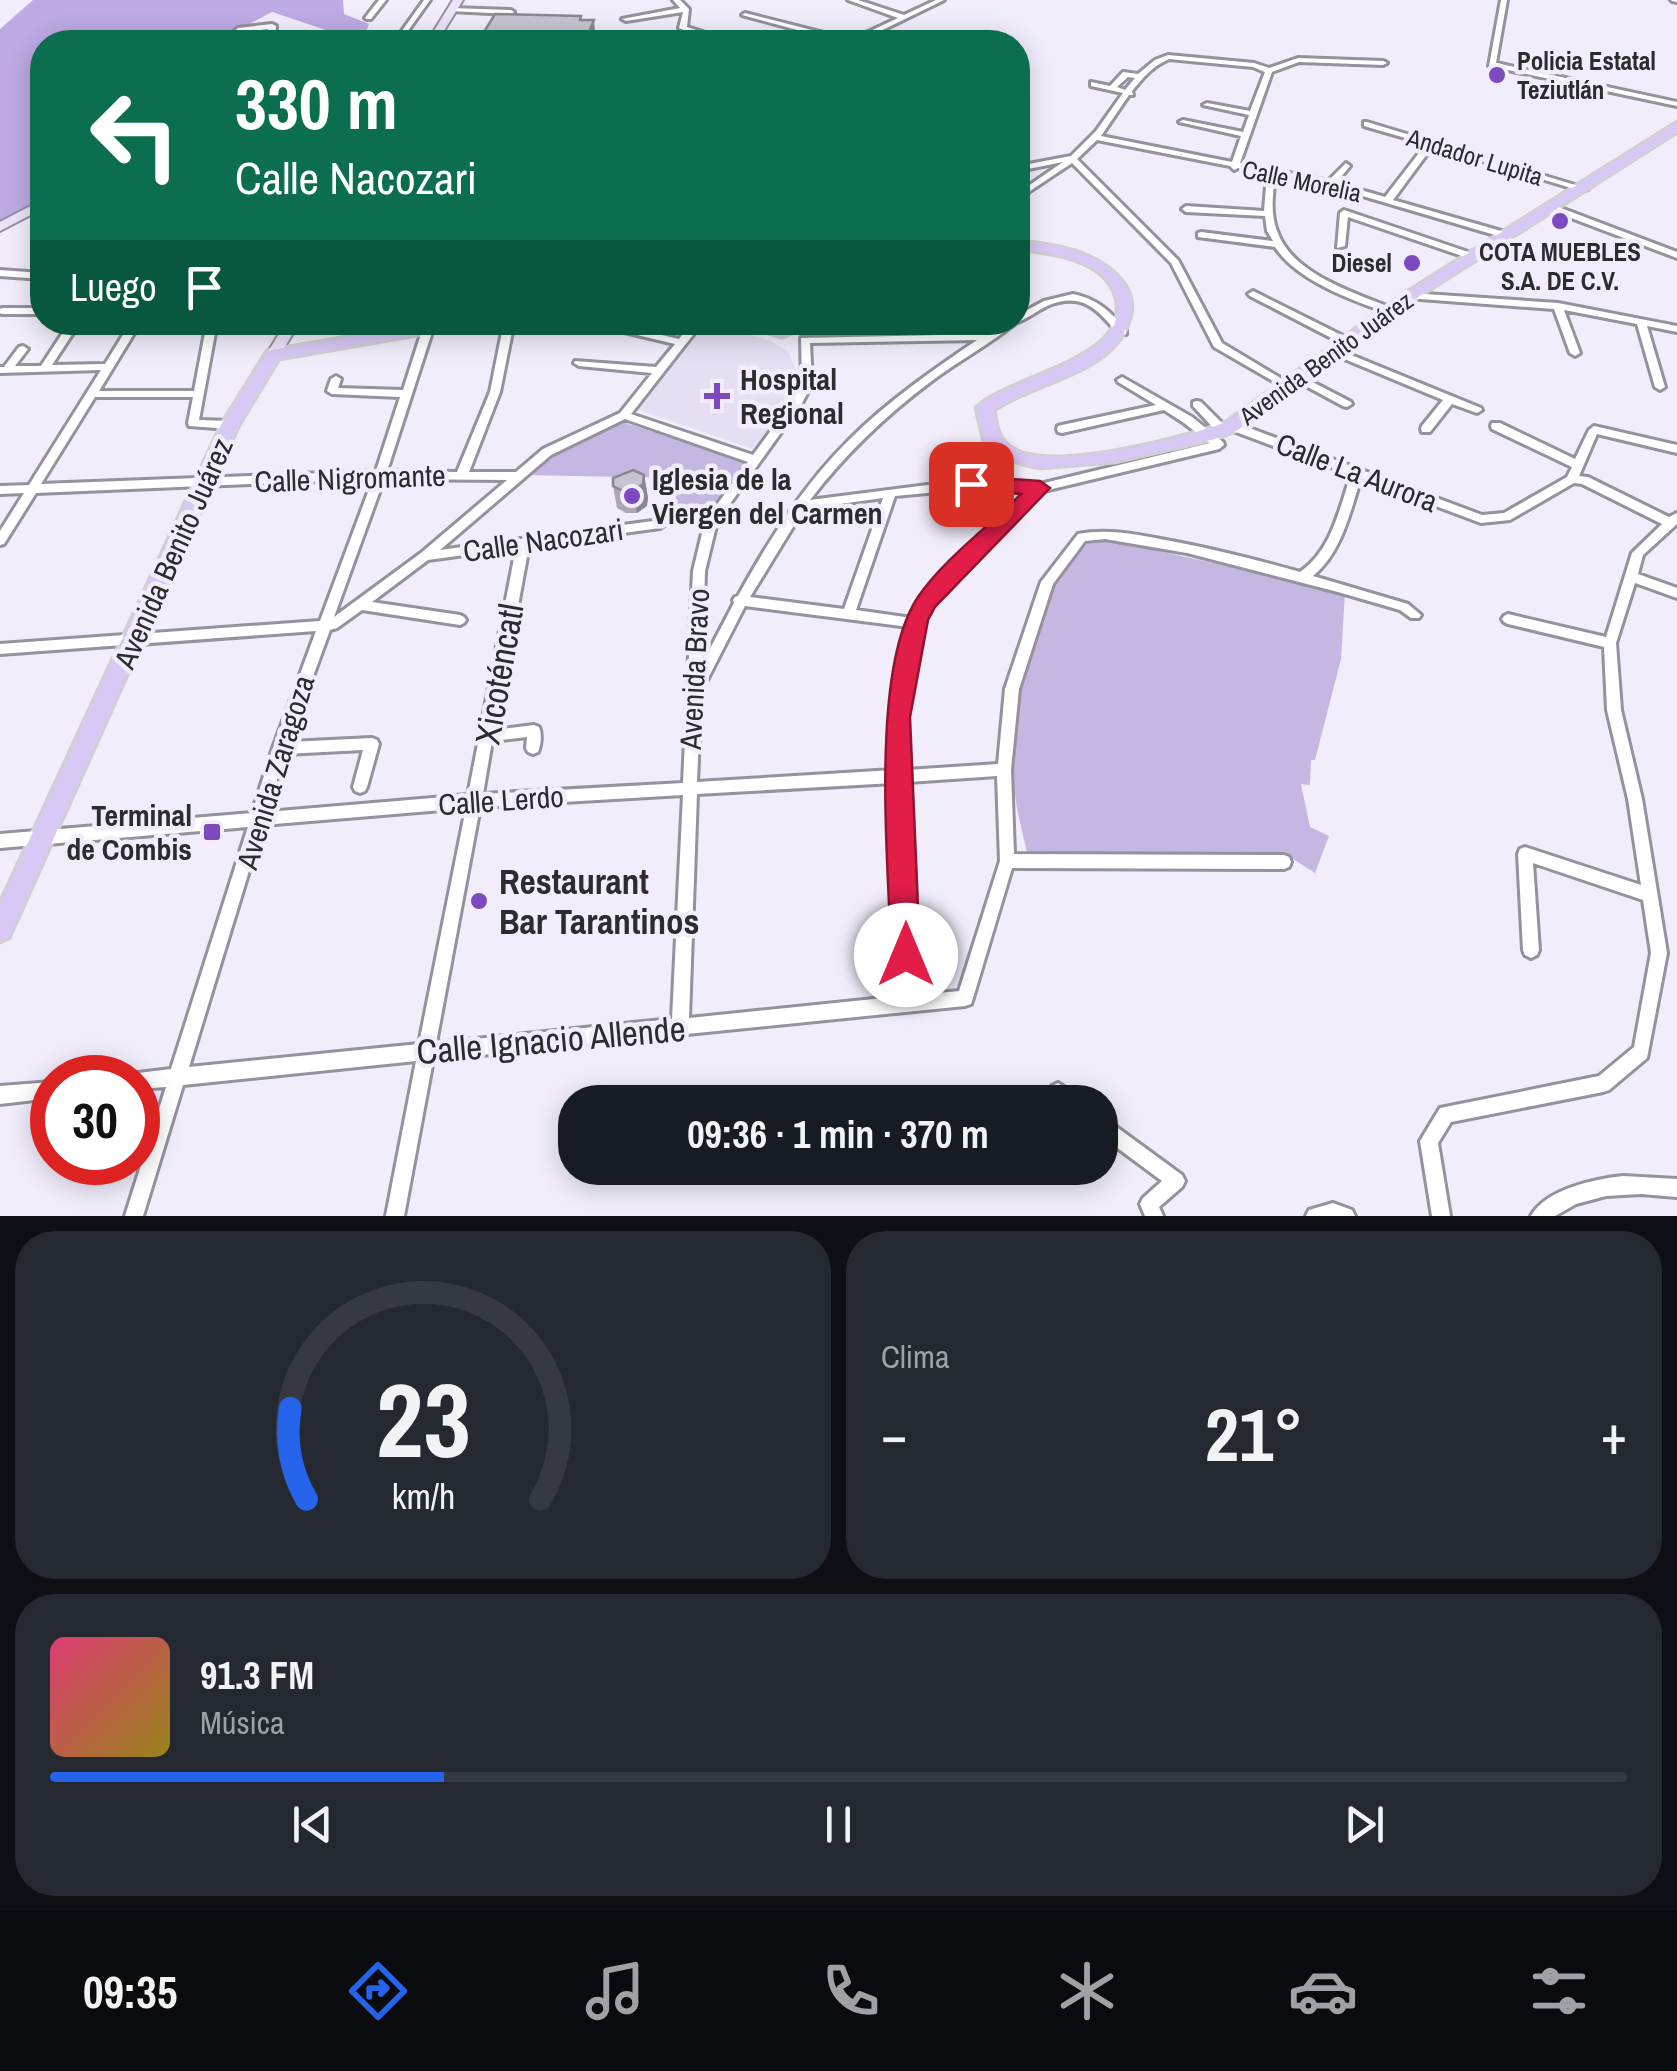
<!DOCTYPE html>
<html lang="es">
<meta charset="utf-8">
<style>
body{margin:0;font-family:"Archivo Narrow",sans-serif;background:#242831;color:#f1f3f6;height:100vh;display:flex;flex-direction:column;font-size:38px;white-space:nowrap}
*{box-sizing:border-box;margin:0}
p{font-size:32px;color:#9ea1a6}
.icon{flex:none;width:55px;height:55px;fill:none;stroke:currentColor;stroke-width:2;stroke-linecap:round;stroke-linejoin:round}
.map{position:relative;height:1216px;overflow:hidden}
.drawer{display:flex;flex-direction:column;gap:15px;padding:15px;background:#0d0f14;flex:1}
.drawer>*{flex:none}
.banner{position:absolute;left:30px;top:30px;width:1000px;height:305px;border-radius:40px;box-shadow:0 5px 25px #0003;background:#0b6e4f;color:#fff;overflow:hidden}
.speed{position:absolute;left:30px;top:1055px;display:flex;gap:20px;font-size:50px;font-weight:700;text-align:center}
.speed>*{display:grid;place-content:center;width:130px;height:130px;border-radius:50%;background:#171b24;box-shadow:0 5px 25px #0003;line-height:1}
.speed .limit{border:15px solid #d22;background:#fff;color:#111}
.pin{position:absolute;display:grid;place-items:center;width:85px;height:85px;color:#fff;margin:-42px;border-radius:20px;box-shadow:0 5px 15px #0006}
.me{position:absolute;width:110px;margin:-55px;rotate:0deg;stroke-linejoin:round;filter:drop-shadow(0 0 8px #0008)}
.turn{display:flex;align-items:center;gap:35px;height:210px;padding:0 40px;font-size:45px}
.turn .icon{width:130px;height:130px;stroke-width:2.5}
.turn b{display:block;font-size:70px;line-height:85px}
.then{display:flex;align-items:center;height:95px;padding:0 40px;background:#0003;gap:20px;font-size:38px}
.big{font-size:75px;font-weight:800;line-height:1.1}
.drawer .widget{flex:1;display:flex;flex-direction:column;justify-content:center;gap:15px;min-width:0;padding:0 35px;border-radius:40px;background:#242831}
.drawer .dial{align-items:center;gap:0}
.dial svg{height:260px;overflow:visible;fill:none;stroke:#363941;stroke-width:7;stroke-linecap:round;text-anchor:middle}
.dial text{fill:#f1f3f6;stroke:none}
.song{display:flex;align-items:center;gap:30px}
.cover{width:120px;height:120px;border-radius:15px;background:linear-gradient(135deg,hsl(340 70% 55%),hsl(50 70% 35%))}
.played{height:10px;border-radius:5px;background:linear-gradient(90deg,#2563eb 25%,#363941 25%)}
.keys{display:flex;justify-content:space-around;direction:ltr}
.heat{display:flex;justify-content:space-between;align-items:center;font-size:55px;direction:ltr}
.drawer .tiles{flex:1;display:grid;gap:15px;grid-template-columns:1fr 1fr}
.widget:last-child{grid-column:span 2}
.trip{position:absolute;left:558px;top:1085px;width:560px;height:100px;border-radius:40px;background:#171b24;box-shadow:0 5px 25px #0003;font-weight:800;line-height:100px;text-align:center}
.dock{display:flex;height:160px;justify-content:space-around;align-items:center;background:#090b0e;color:#9ea1a6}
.dock .icon{width:70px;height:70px}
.dock .current{color:#2563eb}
.dock b{font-size:45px;color:#f1f3f6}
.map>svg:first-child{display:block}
</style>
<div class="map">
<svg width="1677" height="1216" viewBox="0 0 1677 1216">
<rect width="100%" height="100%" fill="#f1edfb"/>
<path fill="#e6dff4" d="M705,323L769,340L788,351L797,371L798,384L756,450L633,408Z"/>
<path fill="#c5b7e1" d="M623,422L750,464L712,514L680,520L670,514L678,491L673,478L525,475L549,455Z
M1100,538L1345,592L1341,659L1315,760H1311L1310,785L1301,784L1310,827L1329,836L1315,873L1282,852H1027C1022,830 1015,806 1014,783C1012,722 1033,559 1100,538Z"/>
<path fill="#beaae4" d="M33,0H343L344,14L369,24L362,42H328L329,31L272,12L215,42H42V198L0,221V29Z"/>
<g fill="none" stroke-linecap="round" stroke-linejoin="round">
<g stroke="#95919d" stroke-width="6">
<path id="minor" d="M379,0H386L371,19H367L365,18Z
M424,0H430L400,42H394Z
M673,0H680L689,9L687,27L703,32L700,42H694L696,35L679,28L683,12L626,21L622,19L680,8Z
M848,0H858L904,15L936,0H944L858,42H842L742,15L745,13L851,40L898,18Z
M1501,0H1507L1496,63L1677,102V106L1489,66Z
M1671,0H1677V2L1672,1Z
M452,8L511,10L514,12L511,14L450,11V9Z
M272,24L276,26L275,42H268V29L243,32L230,42H222L238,28Z
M1168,55L1254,63L1269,68L1298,58L1383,61L1387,63L1383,65L1299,62L1272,72L1240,163L1328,181L1346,163L1350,166L1336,183L1385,197L1426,144L1364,126V122H1367L1588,189L1581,191L1433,146L1393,200L1508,233L1510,235L1505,238L1329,186L1275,176C1273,194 1270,213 1277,231C1292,275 1356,293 1394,309L1396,311L1391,314C1354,301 1297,281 1275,247L1198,237V233L1201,232L1273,241L1267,231L1265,216L1186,212L1182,209L1186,206L1264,211L1267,174L1238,168L1234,170L1230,166L1097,140L1077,159L1178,260L1222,343L1292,385L1291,387H1283L1214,347L1171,263L1072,163L1018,199V193L1063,162L1018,171V166L1071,156L1096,131L1123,93L1091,86V82L1110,86L1123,72L1138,74L1155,60ZM1169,59L1253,67L1265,72L1250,111L1207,103L1203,105L1249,115L1243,132L1183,120L1179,122L1241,136L1232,162L1101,136L1129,95H1133L1132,91C1143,78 1151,67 1169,59ZM1128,77L1135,78L1125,90L1117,87Z
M1553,205L1677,252V258L1550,210L1549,208Z
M1344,210L1477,255L1479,257L1474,260L1471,259L1348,217L1345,246L1337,248L1340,213Z
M0,270L42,273V279L0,276Z
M1253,291L1351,340L1352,342L1351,344H1343L1250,296L1248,294Z
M1410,293L1558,303L1677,326V332L1647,326L1665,387L1660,390L1655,387L1637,324L1564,310L1580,353L1575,356L1570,353L1554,309L1407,298V294Z
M1073,294C1097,299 1110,311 1126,330V334H1118C1098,309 1081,291 1047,306C1037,311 1028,318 1018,322V315L1044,301Z
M2,308H42V314H2L0,313V309Z
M131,322H141L99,391H194L207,322H217L199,420L230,421L235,425L230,429L189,426L188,423L193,397H95L41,484L376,471L400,397L332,394L327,391L331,379L336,376L341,379L338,388L403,390L421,334L374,322H396L431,330L432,332L387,471L457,472L490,392L504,322H514L500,392L469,472H516L543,449L620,413L652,373L579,366L574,363L575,361L656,367L675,344L616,330L614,328L619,325L679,339L692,322H703L631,414L753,455L792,402L802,384L801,338L987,334L1005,322H1017C990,344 960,360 933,380C886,415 845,454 810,500L951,482L1010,481L1040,484L1210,443L1184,423L1164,410L1062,433L1058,432L1057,429L1058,426L1062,425L1156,405L1118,382L1117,380L1122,377L1192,417L1223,442L1224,445L1219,449L1044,491L932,604L923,620L905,717L907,770L998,764L1005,689L1041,582L1078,534C1109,528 1140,535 1171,541C1214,549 1257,560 1300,572C1332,550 1339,509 1351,475L1228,429L1227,426L1228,423H1236L1482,515L1504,513L1567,477L1572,467L1492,429L1491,426L1492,423H1500L1575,459L1589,430L1594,426L1677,445V453L1597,434L1579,476L1588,477L1669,517L1677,513V524L1643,555L1638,574L1677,588V598L1635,583L1616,643L1621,710L1642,799L1667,953L1647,1058L1609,1090L1603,1092L1451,1122L1438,1143L1450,1216H1432L1420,1141L1440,1108L1599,1076L1634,1047L1651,953L1643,900L1533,863L1539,950L1537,955L1531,958L1525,955L1523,950L1518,854L1520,849L1525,847L1641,885L1628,799L1607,710L1604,647L1508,624L1504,622L1502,619L1504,616L1508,614L1606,637L1632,553L1662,524L1582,484L1574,483L1510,520L1481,523L1361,478C1350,512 1342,552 1313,576L1408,604L1421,615L1419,618H1411L1400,610L1338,592L1187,553L1105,539L1085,541L1053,584L1019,689L1011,770L1014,854L1284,855L1289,857L1291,862L1289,867L1284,869L1012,868L973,998L971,1004L965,1006L687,1034L680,1038L674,1035L433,1060L404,1216H386L416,1061L183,1085L143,1216H125L166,1087L138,1089V1078H131L138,1073L171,1069L248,827L0,848V834L252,813L273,748L316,631L0,654V644L320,621L373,479L36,493L4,544L0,545V531L24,493L0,494V486L29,485L101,370L0,373V367H4L19,347L23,346L28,349L15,366H41L64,331L68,330L73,333L52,365L105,364ZM977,340C933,370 888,401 850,439C804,484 769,540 738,596L735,597L733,600L734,603L702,664L705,571L717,522L802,403L812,384L810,343ZM625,419L748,462L705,521L693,571L683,783L483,794L492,741L527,737L526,748L528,752L533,754L538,752C541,745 542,734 539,727L534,725L495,730L529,546L660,528L666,524L660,520L440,550L551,455ZM384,479L507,480L421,553L334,617ZM981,488L1030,491L923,598L912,618L856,610L895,496ZM883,498L844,609L750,597L804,509ZM516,548L468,795L267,812L285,754L363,750L353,787L355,791L360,793L365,791L367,787L379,744L377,740L372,738L289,742L330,630L337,628L362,610L460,625L464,623L466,620L464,617L460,615L372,602L428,560ZM745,606L909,627L891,717L893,770L697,782L701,692ZM997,776L1000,861L959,991L919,995L908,782ZM894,783L903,996L689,1018L697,794ZM683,795L672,1019L436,1043L480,807ZM466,808L419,1044L189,1067L263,825Z
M1334,348L1481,408L1482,410L1477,413L1452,404L1430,432H1422L1421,429L1422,426L1443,400L1330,353V349Z
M1297,374L1351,402L1352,404L1347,407L1343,406L1293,379L1292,377Z
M1197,401L1201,402L1225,426L1226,429L1225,432H1217L1193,406V402Z
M52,1082V1098L0,1104V1086Z
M1058,1083L1078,1096L1080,1102C1068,1102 1055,1106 1049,1092L1052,1086Z
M1100,1115L1182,1175L1185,1181L1182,1187L1159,1207L1163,1216H1145L1140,1204L1143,1198L1162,1181L1100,1135Z
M1623,1176L1677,1179V1197L1641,1194L1606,1196L1576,1204L1555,1216H1531C1546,1189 1595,1179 1623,1176Z
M1333,1203L1352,1210L1355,1216H1306L1309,1210Z"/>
</g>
<g stroke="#95919d" stroke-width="4">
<path id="secondary" d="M453,0H463L437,42H427Z
M42,200V209L0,231V222Z
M237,322H296L298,325L278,358L273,359L266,355L282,329L244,326Z"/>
</g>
<g stroke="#d1d0d1" stroke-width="5">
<path id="primary" d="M1677,122V132L1415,299L1238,430L1215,439L1114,462L1039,468L1003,459L984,442L976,408C1007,375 1141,359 1114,292C1100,258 1049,253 1018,249V241C1054,244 1099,251 1123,282C1131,293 1134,305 1130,318C1114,375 1037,380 994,410C997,427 998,440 1014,449C1053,472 1184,438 1226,422L1405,293Z
M433,322H471L463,327L279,359L239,425L9,938L0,942V903L221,425L267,351Z
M730,322H761L781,327L795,322H821L782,337Z"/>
</g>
<use href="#minor" fill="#fff" fill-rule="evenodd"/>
<use href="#secondary" fill="#ece4fa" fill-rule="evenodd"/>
<use href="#primary" fill="#d8c8f5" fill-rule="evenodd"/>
</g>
<path fill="#aba8b3" d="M644,475L648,498L647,506L637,513H626L617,508L613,486Z"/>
<path fill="#8b8892" d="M594,20L596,42H585Z
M644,475L648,498L647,506L637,513L632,491Z"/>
<path fill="#c7c3d0" stroke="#8b8892" stroke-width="2.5" d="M495,14L581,16L580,20H594L585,42L479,40Z
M633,470L644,475L643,484L632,491L621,490L613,486V478Z"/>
<path fill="#e11d48" stroke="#92132f" stroke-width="2.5" d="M971,476L1040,481L1050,488L935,607L928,620L910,717L920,955L916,965L906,969L895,965L891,955C889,865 869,670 918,597C941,562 990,525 1021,494L963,489V478Z"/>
<g fill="#7c49c0" stroke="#f1edfb" stroke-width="4">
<circle cx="1497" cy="75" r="10"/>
<circle cx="1560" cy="221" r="10"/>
<circle cx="1412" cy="263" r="10"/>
<path d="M712 381h10v10h10v10h-10v10h-10v-10h-10v-10h10z"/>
<circle cx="632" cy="496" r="10"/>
<rect x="202" y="822" width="20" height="20" rx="5"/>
<circle cx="479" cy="901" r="10"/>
</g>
<g text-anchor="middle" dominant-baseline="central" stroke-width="9" stroke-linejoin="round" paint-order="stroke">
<g font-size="25" font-weight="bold" fill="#2c2b30" stroke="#f1edfb" text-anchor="start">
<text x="1517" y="61">Policia Estatal<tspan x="1517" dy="29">Teziutlán</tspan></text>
<text x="1560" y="252" text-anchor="middle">COTA MUEBLES<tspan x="1560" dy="29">S.A. DE C.V.</tspan></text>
<text x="1392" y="263" text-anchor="end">Diesel</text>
</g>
<g font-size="25" fill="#2c2b30" stroke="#f1edfb">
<text transform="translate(1475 157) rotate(17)">Andador Lupita</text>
<text transform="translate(1302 181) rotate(12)">Calle Morelia</text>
<text transform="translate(1326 358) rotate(-36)">Avenida Benito Juárez</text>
</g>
<g font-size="30" font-weight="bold" fill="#2c2b30" stroke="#f1edfb" text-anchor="start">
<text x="740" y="379">Hospital<tspan x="740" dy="34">Regional</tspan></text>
<text x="652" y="479">Iglesia de la<tspan x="652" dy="34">Viergen del Carmen</tspan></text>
<text x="192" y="815" text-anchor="end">Terminal<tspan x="192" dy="34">de Combis</tspan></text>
</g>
<g font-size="30" fill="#2c2b30" stroke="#f1edfb">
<text transform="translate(1357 472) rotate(21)">Calle La Aurora</text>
<text transform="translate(350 478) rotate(-2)">Calle Nigromante</text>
<text transform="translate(543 540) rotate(-8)">Calle Nacozari</text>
<text transform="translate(173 553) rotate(-66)">Avenida Benito Juárez</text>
<text transform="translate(694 669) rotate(-87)">Avenida Bravo</text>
<text transform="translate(275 772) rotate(-73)">Avenida Zaragoza</text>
<text transform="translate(501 800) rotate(-4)">Calle Lerdo</text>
</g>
<g font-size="35" fill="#2c2b30" stroke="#f1edfb">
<text transform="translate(499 674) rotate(-80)">Xicoténcatl</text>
<text transform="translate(551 1040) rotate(-5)">Calle Ignacio Allende</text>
</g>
<g font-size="35" font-weight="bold" fill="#2c2b30" stroke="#f1edfb" text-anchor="start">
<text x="499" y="881">Restaurant<tspan x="499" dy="40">Bar Tarantinos</tspan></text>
</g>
</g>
</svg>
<div class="speed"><div class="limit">30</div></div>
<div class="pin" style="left:971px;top:484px;background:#d93025"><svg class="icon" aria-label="arrive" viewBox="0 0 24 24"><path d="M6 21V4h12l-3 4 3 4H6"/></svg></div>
<svg class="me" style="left:906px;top:955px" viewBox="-20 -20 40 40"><circle r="19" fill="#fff"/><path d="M0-13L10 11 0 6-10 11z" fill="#e11d48"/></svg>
<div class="trip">09:36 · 1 min · 370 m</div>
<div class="banner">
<div class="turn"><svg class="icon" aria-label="left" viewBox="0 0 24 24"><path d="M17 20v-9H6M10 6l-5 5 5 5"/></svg><div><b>330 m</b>Calle Nacozari</div></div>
<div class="then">Luego<svg class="icon" aria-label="arrive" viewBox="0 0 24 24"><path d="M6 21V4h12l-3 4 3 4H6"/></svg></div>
</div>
</div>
<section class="drawer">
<div class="tiles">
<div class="widget dial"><svg viewBox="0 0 100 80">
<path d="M14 69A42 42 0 1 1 86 69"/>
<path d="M14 69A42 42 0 0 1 9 41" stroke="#2563eb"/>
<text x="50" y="56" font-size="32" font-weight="700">23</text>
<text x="50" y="72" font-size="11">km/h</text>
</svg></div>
<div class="widget"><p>Clima</p>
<div class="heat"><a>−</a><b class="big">21°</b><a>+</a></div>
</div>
<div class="widget">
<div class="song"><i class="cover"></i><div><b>91.3 FM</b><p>Música</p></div></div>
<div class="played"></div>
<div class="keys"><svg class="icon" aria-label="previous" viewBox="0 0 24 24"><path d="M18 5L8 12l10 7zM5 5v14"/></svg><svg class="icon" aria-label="pause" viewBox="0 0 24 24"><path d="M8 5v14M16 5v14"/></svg><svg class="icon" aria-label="next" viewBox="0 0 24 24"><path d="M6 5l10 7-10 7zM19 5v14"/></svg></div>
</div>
</div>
</section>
<nav class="dock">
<b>09:35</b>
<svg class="icon current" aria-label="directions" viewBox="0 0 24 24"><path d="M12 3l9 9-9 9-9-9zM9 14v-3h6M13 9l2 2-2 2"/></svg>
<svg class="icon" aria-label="music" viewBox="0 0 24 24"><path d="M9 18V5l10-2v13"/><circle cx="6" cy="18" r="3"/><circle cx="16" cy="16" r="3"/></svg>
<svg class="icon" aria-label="phone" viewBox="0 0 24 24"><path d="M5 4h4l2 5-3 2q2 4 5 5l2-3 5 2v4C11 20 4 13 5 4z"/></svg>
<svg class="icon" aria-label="climate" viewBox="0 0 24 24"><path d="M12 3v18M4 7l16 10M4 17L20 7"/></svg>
<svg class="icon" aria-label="car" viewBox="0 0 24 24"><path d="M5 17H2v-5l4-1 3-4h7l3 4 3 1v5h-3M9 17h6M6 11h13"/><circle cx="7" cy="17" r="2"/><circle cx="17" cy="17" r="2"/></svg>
<svg class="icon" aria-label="filters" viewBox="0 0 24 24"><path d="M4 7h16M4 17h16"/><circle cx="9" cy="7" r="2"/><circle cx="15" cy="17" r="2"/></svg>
</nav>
